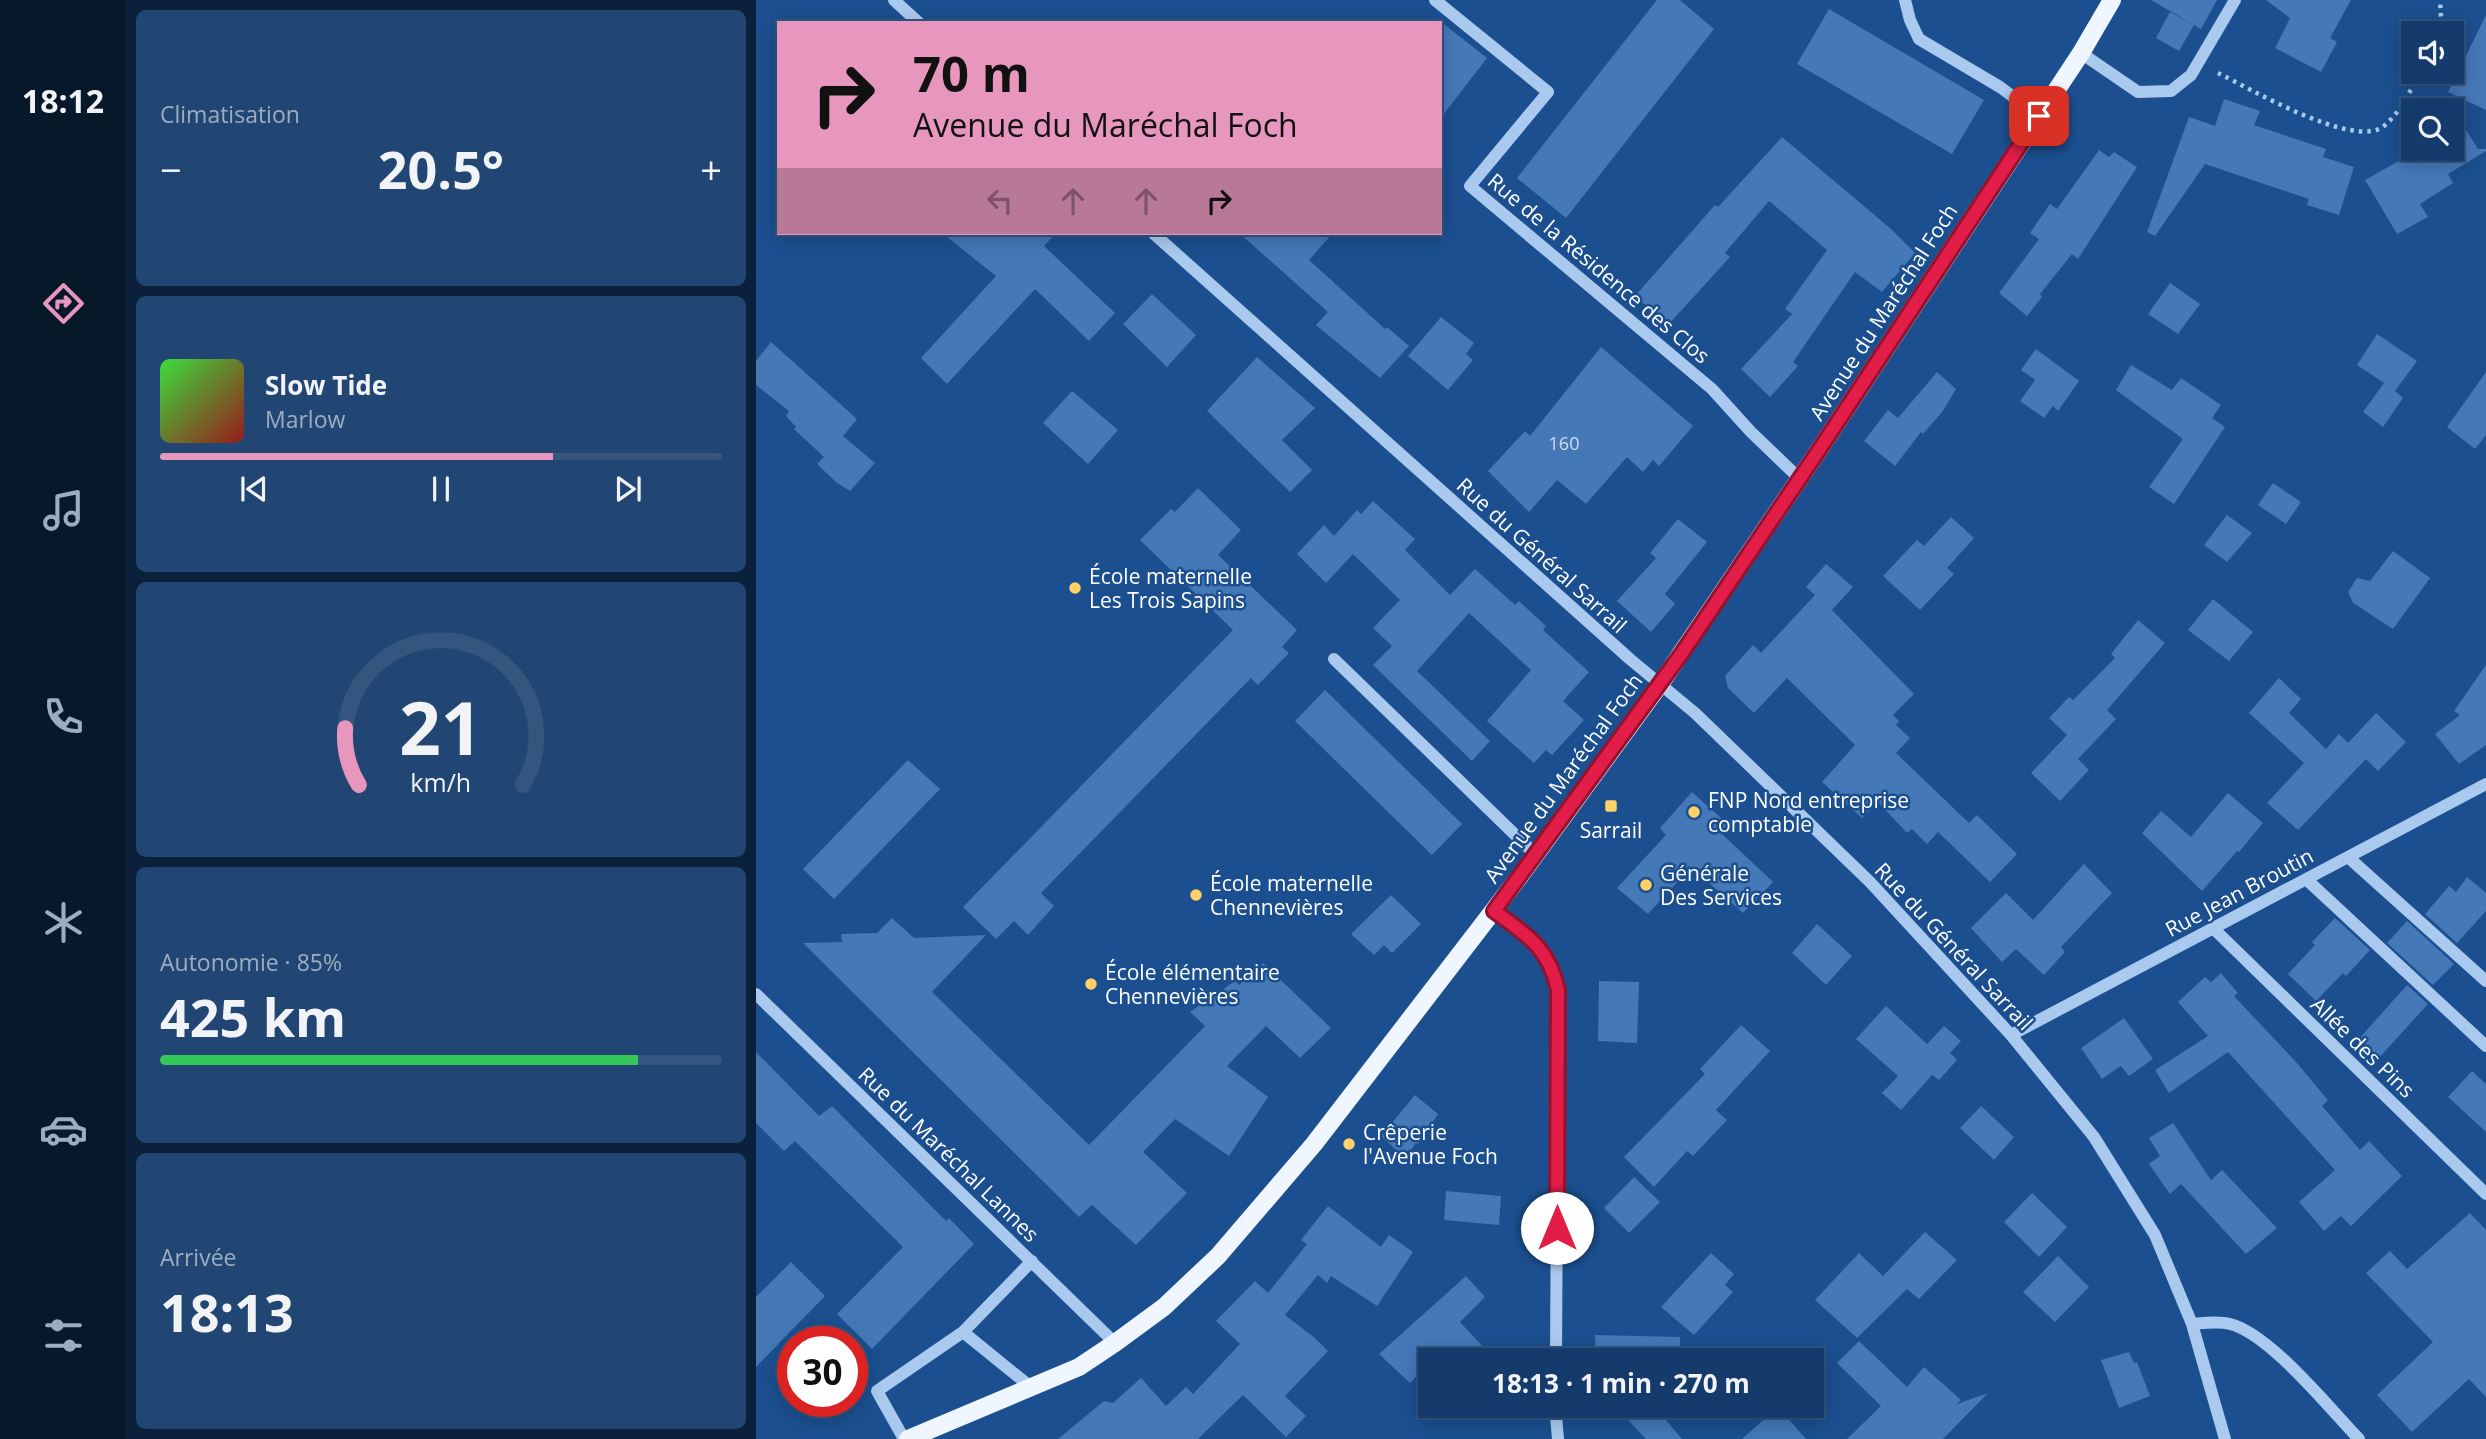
<!DOCTYPE html>
<html lang="fr">
<meta charset="utf-8">
<style>
body{margin:0;font-family:"Open Sans",sans-serif;background:#214673;color:#f1f3f6;height:100vh;display:flex;flex-direction:column;font-size:26px;white-space:nowrap}
*{box-sizing:border-box;margin:0}
p{font-size:23px;color:#9dadc1}
.icon{flex:none;width:38px;height:38px;fill:none;stroke:currentColor;stroke-width:2;stroke-linecap:round;stroke-linejoin:round}
.map{position:relative;flex:1;overflow:hidden}
.panel{display:flex;flex-direction:column;gap:10px;padding:10px;background:#0b203b;width:630px}
.panel>*{flex:none}
.guide{position:absolute;left:21px;top:21px;width:665px;height:214px;border-radius:0px;box-shadow:0 4px 18px #0003,0 0 0 2px #33557e;background:#e797bd;color:#111;overflow:hidden}
.fabs{position:absolute;left:1645px;top:21px;display:grid;gap:14px}
.fabs a{display:grid;place-items:center;width:63px;height:63px;border-radius:0px;background:#143b6b;box-shadow:0 4px 18px #0003,0 0 0 2px #33557e;font-size:35px}
.speed{position:absolute;left:21px;top:1326px;display:flex;gap:14px;font-size:35px;font-weight:700;text-align:center}
.speed>*{display:grid;place-content:center;width:91px;height:91px;border-radius:50%;background:#143b6b;box-shadow:0 4px 18px #0003,0 0 0 2px #33557e;line-height:1}
.speed .limit{border:10px solid #d22;background:#fff;color:#111}
.pin{position:absolute;display:grid;place-items:center;width:60px;height:60px;color:#fff;margin:-30px;border-radius:14px;box-shadow:0 4px 10px #0006}
.me{position:absolute;width:77px;margin:-38px;rotate:0deg;stroke-linejoin:round;filter:drop-shadow(0 0 5px #0008)}
.turn{display:flex;align-items:center;gap:24px;height:147px;padding:0 21px;font-size:32px}
.turn .icon{width:91px;height:91px;stroke-width:2.5}
.turn b{display:block;font-size:49px;line-height:60px}
.lanes{display:flex;align-items:center;height:66px;padding:0 21px;background:#0003;justify-content:center;gap:35px;direction:ltr}
.lanes .off{opacity:.35}
.big{font-size:52px;font-weight:700;line-height:1.1}
.panel .widget{flex:1;display:flex;flex-direction:column;justify-content:center;gap:10px;min-width:0;padding:0 24px;border-radius:10px;background:#214673}
.panel .dial{align-items:center;gap:0}
.dial svg{height:182px;overflow:visible;fill:none;stroke:#33557e;stroke-width:7;stroke-linecap:round;text-anchor:middle}
.dial text{fill:#f1f3f6;stroke:none}
.song{display:flex;align-items:center;gap:21px}
.cover{width:84px;height:84px;border-radius:10px;background:linear-gradient(135deg,hsl(120 70% 55%),hsl(0 70% 35%))}
.played{height:7px;border-radius:4px;background:linear-gradient(90deg,#e797bd 70%,#33557e 70%)}
.keys{display:flex;justify-content:space-around;direction:ltr}
.heat{display:flex;justify-content:space-between;align-items:center;font-size:38px;direction:ltr}
.charge{height:10px;border-radius:5px;background:linear-gradient(90deg,#34c759 85%,#33557e 0)}
.trip{position:absolute;left:662px;top:1348px;width:406px;height:70px;border-radius:0px;background:#143b6b;box-shadow:0 4px 18px #0003,0 0 0 2px #33557e;font-weight:700;line-height:70px;text-align:center}
main{display:flex;flex:1;min-height:0}
.dock{display:flex;flex-direction:column;width:126px;justify-content:space-around;align-items:center;background:#08182b;color:#9dadc1}
.dock .icon{width:49px;height:49px}
.dock .selected{color:#e797bd}
.dock b{font-size:32px;color:#f1f3f6}
.map>svg:first-child{display:block}
</style>
<main>
<nav class="dock">
<b>18:12</b>
<svg class="icon selected" aria-label="directions" viewBox="0 0 24 24"><path d="M12 3l9 9-9 9-9-9zM9 14v-3h6M13 9l2 2-2 2"/></svg>
<svg class="icon" aria-label="music" viewBox="0 0 24 24"><path d="M9 18V5l10-2v13"/><circle cx="6" cy="18" r="3"/><circle cx="16" cy="16" r="3"/></svg>
<svg class="icon" aria-label="phone" viewBox="0 0 24 24"><path d="M5 4h4l2 5-3 2q2 4 5 5l2-3 5 2v4C11 20 4 13 5 4z"/></svg>
<svg class="icon" aria-label="climate" viewBox="0 0 24 24"><path d="M12 3v18M4 7l16 10M4 17L20 7"/></svg>
<svg class="icon" aria-label="car" viewBox="0 0 24 24"><path d="M5 17H2v-5l4-1 3-4h7l3 4 3 1v5h-3M9 17h6M6 11h13"/><circle cx="7" cy="17" r="2"/><circle cx="17" cy="17" r="2"/></svg>
<svg class="icon" aria-label="filters" viewBox="0 0 24 24"><path d="M4 7h16M4 17h16"/><circle cx="9" cy="7" r="2"/><circle cx="15" cy="17" r="2"/></svg>
</nav>
<section class="panel">
<div class="widget"><p>Climatisation</p>
<div class="heat"><a>−</a><b class="big">20.5°</b><a>+</a></div>
</div>
<div class="widget">
<div class="song"><i class="cover"></i><div><b>Slow Tide</b><p>Marlow</p></div></div>
<div class="played"></div>
<div class="keys"><svg class="icon" aria-label="previous" viewBox="0 0 24 24"><path d="M18 5L8 12l10 7zM5 5v14"/></svg><svg class="icon" aria-label="pause" viewBox="0 0 24 24"><path d="M8 5v14M16 5v14"/></svg><svg class="icon" aria-label="next" viewBox="0 0 24 24"><path d="M6 5l10 7-10 7zM19 5v14"/></svg></div>
</div>
<div class="widget dial"><svg viewBox="0 0 100 80">
<path d="M14 69A42 42 0 1 1 86 69"/>
<path d="M14 69A42 42 0 0 1 8 44" stroke="#e797bd"/>
<text x="50" y="56" font-size="32" font-weight="700">21</text>
<text x="50" y="72" font-size="11">km/h</text>
</svg></div>
<div class="widget"><p>Autonomie · 85%</p><b class="big">425 km</b><div class="charge"></div></div>
<div class="widget"><p>Arrivée</p><b class="big">18:13</b></div>
</section>
<div class="map">
<svg width="1730" height="1439" viewBox="0 0 1730 1439">
<rect width="100%" height="100%" fill="#1b4f8f"/>
<path fill="#4478b7" d="M901,0H924L958,29L810,218L761,178Z
M1395,0H1461L1445,29Z
M1510,0H1595L1574,38L1581,42L1565,72L1519,48L1534,18Z
M1073,9L1228,100L1196,154L1041,64Z
M1414,12L1438,25L1423,51L1400,38Z
M1730,15V110L1692,92Z
M684,21L731,58L684,119Z
M1468,99L1504,111L1498,125L1570,149L1567,157L1598,167L1583,215L1551,205L1553,199L1449,164L1399,236L1391,232L1433,117L1459,126Z
M1696,108L1722,149H1730V151L1692,174L1697,183L1664,204L1672,217L1641,234L1609,180L1664,149H1696Z
M1026,137L1135,229L1159,253L1126,292L1099,272L1037,362L1042,366L1014,397L985,369L1036,314L1029,309L1071,250L1013,201L969,253L974,257L912,325L879,296L959,205L962,207Z
M1343,150L1353,157L1358,152L1381,167L1322,259L1316,254L1284,294L1286,297L1271,316L1243,293L1283,239L1274,233L1294,204L1301,209Z
M186,233H300L288,246L359,313L333,341L279,289L191,384L165,358L240,276Z
M483,233H577L553,260L629,329L631,327L653,346L624,378L560,325L572,312Z
M1414,283L1444,304L1422,334L1392,314Z
M396,294L440,335L411,367L367,324Z
M685,317L718,343L710,354L717,360L692,390L652,356Z
M1621,334L1661,361L1639,391L1647,398L1627,427L1607,412L1628,383L1601,365Z
M15,342L101,419L87,436L119,463L94,491L81,483L61,464L68,457L38,429L40,427L30,416L33,411L0,385V361Z
M845,347L937,426L903,466L897,460L887,472L871,457L830,504L801,480L773,512L732,471L769,431L774,436Z
M1280,349L1323,381L1302,411L1297,406L1288,418L1264,401L1279,380L1265,370Z
M501,357L559,408L526,440L556,470L534,492L451,411Z
M1375,365L1416,390L1425,378L1465,405L1456,418L1469,427L1418,504L1393,487L1427,439L1360,390Z
M1181,372L1200,389L1187,411L1167,434L1165,432L1139,466L1108,441L1132,410L1142,418Z
M1730,372V435L1719,449L1691,427Z
M316,391L362,430L332,464L287,423Z
M1517,483L1545,502L1530,524L1502,505Z
M442,488L485,530L462,555L541,630L526,647L533,653L502,685L495,678L285,893L298,906L272,935L258,921L240,939L207,907L477,630L384,540L415,509L419,512Z
M617,501L659,539L649,550L694,595L719,569L759,605L763,601L790,626L787,630L833,672L807,701L828,720L796,755L790,750L778,763L731,721L775,670L713,613L661,671L734,741L716,761L617,665L636,646L617,628L644,600L597,554L570,583L541,554L568,525L578,536L601,510L605,514Z
M1471,515L1496,533L1471,562L1448,545Z
M1195,517L1218,538L1191,568L1198,574L1164,610L1127,576L1161,540L1168,546Z
M922,519L951,542L909,594L919,604L895,632L861,601L900,558L894,553Z
M1637,551L1674,578L1637,629L1597,603L1592,592L1601,578L1614,581Z
M1070,564L1097,587L1076,610L1158,694L1137,715L1143,721L1140,725L1154,738L1140,753L1213,823L1221,815L1261,854L1234,882L1182,832L1171,844L1156,829L1151,833L1121,801L1106,818L1066,782L1099,745L1031,678L998,713L972,688L969,676L997,645L1005,653L1059,595L1050,587Z
M1457,599L1497,632L1473,661L1432,630Z
M1382,620L1409,643L1351,710L1360,719L1322,759L1333,770L1304,801L1275,773L1311,735L1293,718L1313,697L1317,700L1359,658L1355,654Z
M1730,665V745L1703,764L1679,734L1704,715L1698,711Z
M1523,678L1545,699L1533,713L1570,749L1583,734L1592,743L1620,713L1650,742L1622,771L1610,759L1542,830L1511,803L1548,763L1493,713Z
M569,690L706,824L676,855L539,721Z
M152,760L184,789L78,899L47,869Z
M936,792L973,825L965,833L1017,882L987,913L935,867L892,914L861,888L910,835L904,828Z
M1472,793L1507,823L1483,852L1481,851L1446,891L1386,833L1405,811L1435,837Z
M1328,864L1356,893L1305,947L1309,952L1288,975L1260,949L1246,962L1215,928L1250,893L1277,920Z
M1711,877L1730,893V911L1701,943L1669,914L1693,886L1700,892Z
M635,895L665,924L636,953L628,945L618,955L595,934Z
M136,918L158,938L230,935L176,992L333,1145L449,1026L434,1012L479,981L483,985L507,963L575,1028L544,1058L510,1026L471,1066L512,1097L473,1156L419,1119L387,1152L431,1193L380,1245L336,1205L323,1217L47,943L86,942L85,934L121,933Z
M1579,918L1614,950L1590,976L1587,973L1560,1001L1532,974L1559,945L1556,942Z
M1651,921L1698,964L1677,985L1631,943Z
M1061,924L1096,956L1070,985L1036,953Z
M1465,973L1482,993L1478,996L1540,1062L1572,1100L1566,1106L1604,1150L1613,1141L1646,1176L1595,1226L1585,1216L1568,1231L1543,1202L1579,1170L1472,1052L1413,1093L1399,1070L1452,1036L1422,1002L1449,977L1455,982Z
M843,981L883,982L881,1043L842,1041Z
M1651,985L1672,1004L1621,1060L1601,1041Z
M1130,1006L1171,1044L1188,1026L1205,1041L1194,1053L1201,1060L1183,1080L1176,1075L1145,1110L1126,1093L1142,1076L1100,1039Z
M1368,1018L1397,1059L1373,1076L1365,1066L1346,1079L1325,1048Z
M985,1025L1014,1051L960,1110L971,1120L937,1156L931,1151L898,1187L868,1157L949,1074L944,1069Z
M0,1052L63,1116L76,1106L190,1221L193,1218L218,1244L116,1349L81,1314L147,1247L39,1141L28,1151L0,1123Z
M1716,1071L1730,1084V1132L1692,1097Z
M659,1095L682,1114L662,1144L660,1143L649,1158L625,1136Z
M1225,1106L1258,1137L1238,1160L1204,1128Z
M1417,1123L1455,1180L1466,1170L1521,1228L1490,1254L1425,1184L1414,1194L1393,1164L1404,1156L1393,1138Z
M878,1177L904,1202L873,1233L848,1208Z
M690,1191L745,1196L743,1225L688,1220Z
M1276,1193L1311,1227L1283,1257L1248,1222Z
M572,1206L625,1247L633,1235L657,1252L621,1306L575,1276L571,1283L562,1275L529,1315L559,1338L572,1351L529,1396L550,1416L530,1437L487,1395L442,1439H302L348,1401L357,1403L385,1378L410,1406L430,1387L437,1394L484,1344L460,1321L499,1281L512,1293L551,1244L545,1240Z
M1714,1213L1730,1230V1397L1713,1379L1656,1432L1621,1395L1677,1342L1610,1273L1634,1251L1651,1269Z
M1169,1232L1201,1260L1163,1299L1151,1289L1101,1338L1059,1300L1103,1253L1127,1276Z
M955,1253L978,1274L969,1285L977,1292L938,1335L905,1307Z
M1302,1256L1333,1287L1299,1322L1267,1292Z
M35,1262L69,1296L0,1367V1297Z
M710,1276L729,1297L704,1322L729,1349L714,1360H686L681,1355L674,1360V1363L654,1383L623,1354Z
M839,1335L924,1337V1360H840Z
M1103,1341L1151,1387L1168,1367L1205,1400L1201,1404L1232,1393L1187,1439H1091L1125,1406L1081,1363Z
M1373,1352L1378,1363L1381,1362L1394,1396L1363,1408L1345,1360Z
M905,1405L908,1409L904,1413L926,1439H890L859,1406Z
M1022,1407L1050,1439H986Z"/>
<g fill="none" stroke-linecap="round" stroke-linejoin="round">
<path stroke="#a9c9ee" stroke-width="4.5" stroke-dasharray="3.5 5" stroke-linecap="butt" d="M1681,33L1685,17L1684,0
M1462,73C1493,88 1598,150 1628,126C1645,112 1654,90 1665,72"/>
<path stroke="#a9c9ee" stroke-width="12" d="M138,0L163,23
M679,0L792,92L714,186L956,389L995,432L1044,479
M1149,0L1154,20L1163,39L1244,87L1283,116
M1325,53L1382,92L1415,91L1435,75L1479,0
M397,233L875,660L939,713L1114,882L1255,1035L1338,1137L1399,1235L1436,1324L1469,1439
M578,659L780,855
M1592,857L1730,981
M1550,879L1730,1046
M738,911C771,935 793,948 802,990L800,1360
M1457,928L1730,1194
M0,994L359,1343
M1255,1035L1730,784
M1436,1324C1448,1323 1462,1321 1474,1324C1514,1334 1573,1408 1603,1439
M207,1332L276,1261
M799,1405L802,1439
M148,1439L121,1391L207,1332L276,1388"/>
<path stroke="#f0f6ff" stroke-width="18" d="M152,1439L323,1367L359,1343L408,1307L462,1256L558,1144L764,876L905,683L1063,450L1325,53L1356,0"/>
</g>
<g fill="none" stroke-linecap="round" stroke-linejoin="round">
<g stroke="#92132f" stroke-width="18">
<path id="route" d="M801,1228L802,990C793,948 771,935 738,911L926,653L1063,450L1283,116"/>
</g>
<use href="#route" stroke="#e11d48" stroke-width="12"/>
</g>
<g fill="#ffd166" stroke="#1b4f8f" stroke-width="2.5">
<circle cx="319" cy="588" r="7"/>
<rect x="848" y="799" width="14" height="14" rx="3.5"/>
<circle cx="938" cy="812" r="7"/>
<circle cx="890" cy="885" r="7"/>
<circle cx="440" cy="895" r="7"/>
<circle cx="335" cy="984" r="7"/>
<circle cx="593" cy="1144" r="7"/>
</g>
<g text-anchor="middle" dominant-baseline="central" stroke-width="5" stroke-linejoin="round" paint-order="stroke">
<g font-size="18" fill="#d0dded">
<text x="808" y="443">160</text>
</g>
<g font-size="21" fill="#fff" stroke="#1b4f8f">
<text transform="translate(843 268) rotate(40)">Rue de la Résidence des Clos</text>
<text transform="translate(1127 312) rotate(-57)">Avenue du Maréchal Foch</text>
<text transform="translate(786 555) rotate(42)">Rue du Général Sarrail</text>
<text transform="translate(807 778) rotate(-54)">Avenue du Maréchal Foch</text>
<text transform="translate(1483 892) rotate(-28)">Rue Jean Broutin</text>
<text transform="translate(1198 946) rotate(47)">Rue du Général Sarrail</text>
<text transform="translate(1607 1047) rotate(44)">Allée des Pins</text>
<text transform="translate(193 1154) rotate(44)">Rue du Maréchal Lannes</text>
</g>
<g font-size="21" fill="#fff" stroke="#1b4f8f" text-anchor="start">
<text x="333" y="576">École maternelle<tspan x="333" dy="24">Les Trois Sapins</tspan></text>
<text x="952" y="800">FNP Nord entreprise<tspan x="952" dy="24">comptable</tspan></text>
<text x="855" y="830" text-anchor="middle">Sarrail</text>
<text x="904" y="873">Générale<tspan x="904" dy="24">Des Services</tspan></text>
<text x="454" y="883">École maternelle<tspan x="454" dy="24">Chennevières</tspan></text>
<text x="349" y="972">École élémentaire<tspan x="349" dy="24">Chennevières</tspan></text>
<text x="607" y="1132">Crêperie<tspan x="607" dy="24">l'Avenue Foch</tspan></text>
</g>
</g>
</svg>
<div class="fabs">
<a><svg class="icon" aria-label="sound" viewBox="0 0 24 24"><path d="M4 9h4l5-4v14l-5-4H4zM17 9q2 3 0 6"/></svg></a>
<a><svg class="icon" aria-label="search" viewBox="0 0 24 24"><circle cx="10" cy="10" r="6"/><path d="M15 15l6 6"/></svg></a>
</div>
<div class="speed"><div class="limit">30</div></div>
<div class="pin" style="left:1283px;top:116px;background:#d93025"><svg class="icon" aria-label="arrive" viewBox="0 0 24 24"><path d="M6 21V4h12l-3 4 3 4H6"/></svg></div>
<svg class="me" style="left:801px;top:1228px" viewBox="-20 -20 40 40"><circle r="19" fill="#fff"/><path d="M0-13L10 11 0 6-10 11z" fill="#e11d48"/></svg>
<div class="trip">18:13 · 1 min · 270 m</div>
<div class="guide">
<div class="turn"><svg class="icon" aria-label="right" viewBox="0 0 24 24"><path d="M7 20v-9h11M14 6l5 5-5 5"/></svg><div><b>70 m</b>Avenue du Maréchal Foch</div></div>
<div class="lanes"><svg class="icon off" aria-label="left" viewBox="0 0 24 24"><path d="M17 20v-9H6M10 6l-5 5 5 5"/></svg><svg class="icon off" aria-label="ahead" viewBox="0 0 24 24"><path d="M12 20V5M6 11l6-6 6 6"/></svg><svg class="icon off" aria-label="ahead" viewBox="0 0 24 24"><path d="M12 20V5M6 11l6-6 6 6"/></svg><svg class="icon" aria-label="right" viewBox="0 0 24 24"><path d="M7 20v-9h11M14 6l5 5-5 5"/></svg></div>
</div>
</div>
</main>
